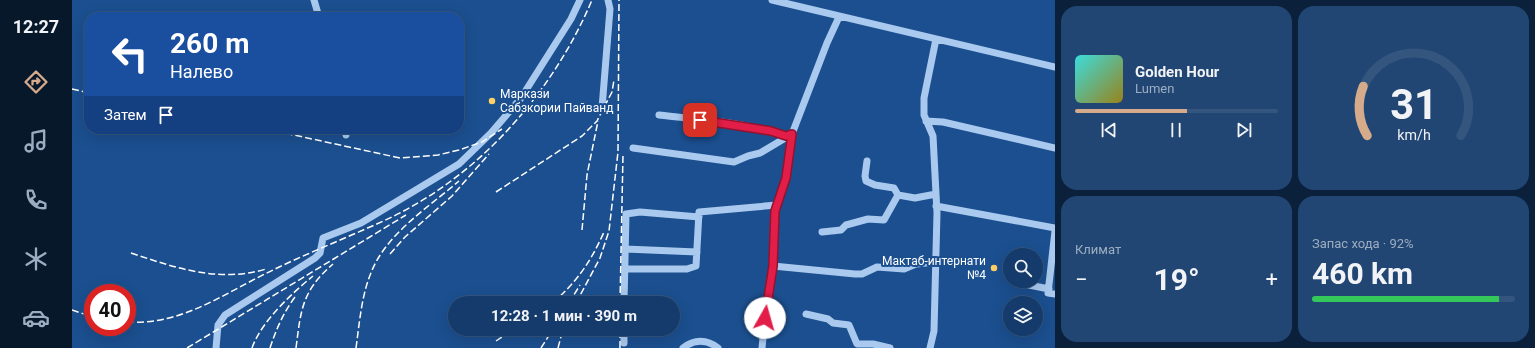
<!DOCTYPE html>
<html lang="ru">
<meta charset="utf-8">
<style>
body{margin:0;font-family:Roboto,sans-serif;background:#214673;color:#f1f3f6;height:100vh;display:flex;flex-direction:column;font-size:15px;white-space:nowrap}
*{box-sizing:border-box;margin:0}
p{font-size:13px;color:#9dadc1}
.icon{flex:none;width:22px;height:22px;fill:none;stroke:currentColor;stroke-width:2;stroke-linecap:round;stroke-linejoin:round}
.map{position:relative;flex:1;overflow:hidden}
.details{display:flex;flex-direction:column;gap:6px;padding:6px;background:#0b203b;width:480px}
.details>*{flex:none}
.hud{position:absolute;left:12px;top:12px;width:380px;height:122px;border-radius:16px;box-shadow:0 4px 16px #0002,0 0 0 1px #33557e;background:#1a4fa0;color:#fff;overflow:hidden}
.controls{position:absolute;left:931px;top:248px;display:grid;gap:8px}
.controls a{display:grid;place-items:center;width:40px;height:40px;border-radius:50%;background:#143b6b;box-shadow:0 4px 16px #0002,0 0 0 1px #33557e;font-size:20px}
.speed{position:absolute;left:12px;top:284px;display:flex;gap:8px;font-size:20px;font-weight:700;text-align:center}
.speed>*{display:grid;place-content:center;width:52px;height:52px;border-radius:50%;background:#143b6b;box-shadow:0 4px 16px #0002,0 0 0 1px #33557e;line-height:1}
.speed .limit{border:6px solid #d22;background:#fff;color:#111}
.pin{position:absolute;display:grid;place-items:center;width:34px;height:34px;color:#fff;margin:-17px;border-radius:8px;box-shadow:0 2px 6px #0006}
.me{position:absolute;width:44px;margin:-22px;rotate:7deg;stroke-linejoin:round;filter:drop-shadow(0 0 3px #0008)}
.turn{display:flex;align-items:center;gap:14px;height:84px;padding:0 20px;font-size:18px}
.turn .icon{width:52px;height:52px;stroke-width:2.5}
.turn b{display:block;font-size:28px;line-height:34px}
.then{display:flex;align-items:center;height:38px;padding:0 20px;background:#0003;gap:8px;font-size:15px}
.big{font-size:30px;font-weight:700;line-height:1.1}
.details .widget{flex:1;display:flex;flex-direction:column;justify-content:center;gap:6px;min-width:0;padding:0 14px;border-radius:16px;background:#214673}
.details .dial{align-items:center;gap:0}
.dial svg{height:104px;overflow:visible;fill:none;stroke:#33557e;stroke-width:7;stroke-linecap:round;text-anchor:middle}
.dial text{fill:#f1f3f6;stroke:none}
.song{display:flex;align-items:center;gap:12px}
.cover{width:48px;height:48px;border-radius:6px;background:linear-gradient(135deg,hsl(180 70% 55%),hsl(50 70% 35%))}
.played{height:4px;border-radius:2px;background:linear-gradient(90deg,#d6ab8b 55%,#33557e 55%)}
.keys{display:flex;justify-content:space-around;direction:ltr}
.heat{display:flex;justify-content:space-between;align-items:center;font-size:22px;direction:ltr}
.charge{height:6px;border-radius:3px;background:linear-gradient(90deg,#34c759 92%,#33557e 0)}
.details .tiles{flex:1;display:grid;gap:6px;grid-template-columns:repeat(2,1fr)}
.trip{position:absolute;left:376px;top:296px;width:232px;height:40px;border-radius:20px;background:#143b6b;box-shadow:0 4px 16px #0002,0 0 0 1px #33557e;font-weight:700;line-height:40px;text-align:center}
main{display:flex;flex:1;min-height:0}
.tab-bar{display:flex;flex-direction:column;width:72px;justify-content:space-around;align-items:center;background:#08182b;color:#9dadc1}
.tab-bar .icon{width:28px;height:28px}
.tab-bar .selected{color:#d6ab8b}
.tab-bar b{font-size:18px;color:#f1f3f6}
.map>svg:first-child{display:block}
</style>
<main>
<nav class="tab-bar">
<b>12:27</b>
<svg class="icon selected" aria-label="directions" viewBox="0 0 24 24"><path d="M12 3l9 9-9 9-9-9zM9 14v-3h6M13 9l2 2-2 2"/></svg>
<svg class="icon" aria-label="music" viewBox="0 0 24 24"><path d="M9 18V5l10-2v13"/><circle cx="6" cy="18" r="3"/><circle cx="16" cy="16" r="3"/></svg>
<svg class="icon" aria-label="phone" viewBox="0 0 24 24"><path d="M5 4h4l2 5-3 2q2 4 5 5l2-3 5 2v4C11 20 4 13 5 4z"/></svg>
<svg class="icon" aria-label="climate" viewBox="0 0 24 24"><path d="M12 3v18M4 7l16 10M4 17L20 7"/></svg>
<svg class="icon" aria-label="car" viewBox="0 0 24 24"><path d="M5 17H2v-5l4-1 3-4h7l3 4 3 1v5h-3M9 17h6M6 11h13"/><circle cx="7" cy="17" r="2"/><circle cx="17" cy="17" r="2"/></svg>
</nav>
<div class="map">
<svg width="983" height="348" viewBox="0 0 983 348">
<rect width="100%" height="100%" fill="#1b4f8f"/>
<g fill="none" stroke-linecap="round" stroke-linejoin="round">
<path stroke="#a9c9ee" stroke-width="7" d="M242,0L247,17
M700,0L983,67
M530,108L538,9L536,0
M587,115C629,120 674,122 714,136
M854,121L871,122L983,148
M273,129L274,135
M561,148L662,162L676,156L688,153L720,134
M795,161L793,176L794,181L803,185L822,188L826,195L843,198L864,194
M864,206L983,228
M983,231L976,293L983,294
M750,232L769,230L774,225L796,219L812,220L826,195
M553,249L625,252
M701,266L783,274H790L805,267L832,269L844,264L864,262
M553,269H615L624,266L627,212L705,205
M947,283L977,289
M552,303L554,214L568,212L627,217
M734,314L756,319L761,323L777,325L785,344H801L818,348
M552,343V329
M144,348L146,325L153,315L243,258L248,253L251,238L289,223L387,164L419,133L449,98L499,19L508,0
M611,348C622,339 635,339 646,348
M690,348L694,306L701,266L703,211L714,178L720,134L755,43L767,17
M858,348L862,331L865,213L861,136L852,115V98L864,39"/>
<path stroke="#fff" stroke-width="1.5" stroke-dasharray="7 3" stroke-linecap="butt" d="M0,89L17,93
M194,129L328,158L366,155L387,150L410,142L430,129
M424,192L510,136L525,121L540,92L542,80
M510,230L515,175L526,121
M59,253C104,268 147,283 194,269
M318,254L333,237L380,196L417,154
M481,303C506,280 518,263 532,232
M497,303L508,285
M504,303L528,258L537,231L546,152L547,0
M548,303L551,154
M0,310L21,317
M55,322C110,326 154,292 201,270C240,251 282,235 322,216C411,172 482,90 520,0
M424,341L442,329
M115,348L334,215
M180,348C189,322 219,294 241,276
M198,348C204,330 211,313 223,297
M224,348C229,309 230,291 261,264
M284,348C288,319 290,288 304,262C322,229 359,205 387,181
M469,348L481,329
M486,348L491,329
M548,348V329"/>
</g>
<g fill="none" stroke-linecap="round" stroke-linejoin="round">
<g stroke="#92132f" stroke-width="10">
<path id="route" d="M628,120L699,131L714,136L720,134L714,178L703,211L701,266L693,318"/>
</g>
<use href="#route" stroke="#e11d48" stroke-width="7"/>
</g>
<g fill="#ffd166" stroke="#1b4f8f" stroke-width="1.5">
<circle cx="420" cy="101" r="4"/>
<circle cx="922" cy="268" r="4"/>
</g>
<g text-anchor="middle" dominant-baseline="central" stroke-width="4" stroke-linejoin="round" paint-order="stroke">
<g font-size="12" fill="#fff" stroke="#1b4f8f" text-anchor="start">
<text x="428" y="94">Маркази<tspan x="428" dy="14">Сабзкории Пайванд</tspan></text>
<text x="914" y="261" text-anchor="end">Мактаб-интернати<tspan x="914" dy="14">№4</tspan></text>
</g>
</g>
</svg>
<div class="controls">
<a><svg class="icon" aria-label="search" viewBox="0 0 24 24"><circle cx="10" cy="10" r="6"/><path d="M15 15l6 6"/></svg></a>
<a><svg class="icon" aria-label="layers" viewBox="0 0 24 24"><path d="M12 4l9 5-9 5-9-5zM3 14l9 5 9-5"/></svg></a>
</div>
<div class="speed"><div class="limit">40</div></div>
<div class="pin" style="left:628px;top:120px;background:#d93025"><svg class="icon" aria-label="arrive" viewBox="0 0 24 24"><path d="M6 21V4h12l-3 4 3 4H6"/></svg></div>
<svg class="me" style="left:693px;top:318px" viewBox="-20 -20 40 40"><circle r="19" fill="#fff"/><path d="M0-13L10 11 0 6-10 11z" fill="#e11d48"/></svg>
<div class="trip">12:28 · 1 мин · 390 m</div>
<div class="hud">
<div class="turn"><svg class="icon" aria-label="left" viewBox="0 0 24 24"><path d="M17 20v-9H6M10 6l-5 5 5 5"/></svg><div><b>260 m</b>Налево</div></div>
<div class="then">Затем<svg class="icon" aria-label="arrive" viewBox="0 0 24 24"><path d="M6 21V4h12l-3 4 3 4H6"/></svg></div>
</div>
</div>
<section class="details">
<div class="tiles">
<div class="widget">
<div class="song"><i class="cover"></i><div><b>Golden Hour</b><p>Lumen</p></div></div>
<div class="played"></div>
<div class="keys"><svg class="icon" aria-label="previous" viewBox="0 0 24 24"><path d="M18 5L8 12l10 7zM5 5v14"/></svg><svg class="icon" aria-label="pause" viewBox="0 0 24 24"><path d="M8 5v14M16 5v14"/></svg><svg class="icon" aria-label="next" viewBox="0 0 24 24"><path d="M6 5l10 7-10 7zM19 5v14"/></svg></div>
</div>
<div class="widget dial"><svg viewBox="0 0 100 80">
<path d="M14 69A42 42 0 1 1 86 69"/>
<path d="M14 69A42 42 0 0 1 11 31" stroke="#d6ab8b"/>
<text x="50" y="56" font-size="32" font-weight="700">31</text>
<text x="50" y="72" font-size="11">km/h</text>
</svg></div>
<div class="widget"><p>Климат</p>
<div class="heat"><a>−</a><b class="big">19°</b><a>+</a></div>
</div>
<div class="widget"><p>Запас хода · 92%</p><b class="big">460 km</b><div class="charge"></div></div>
</div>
</section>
</main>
